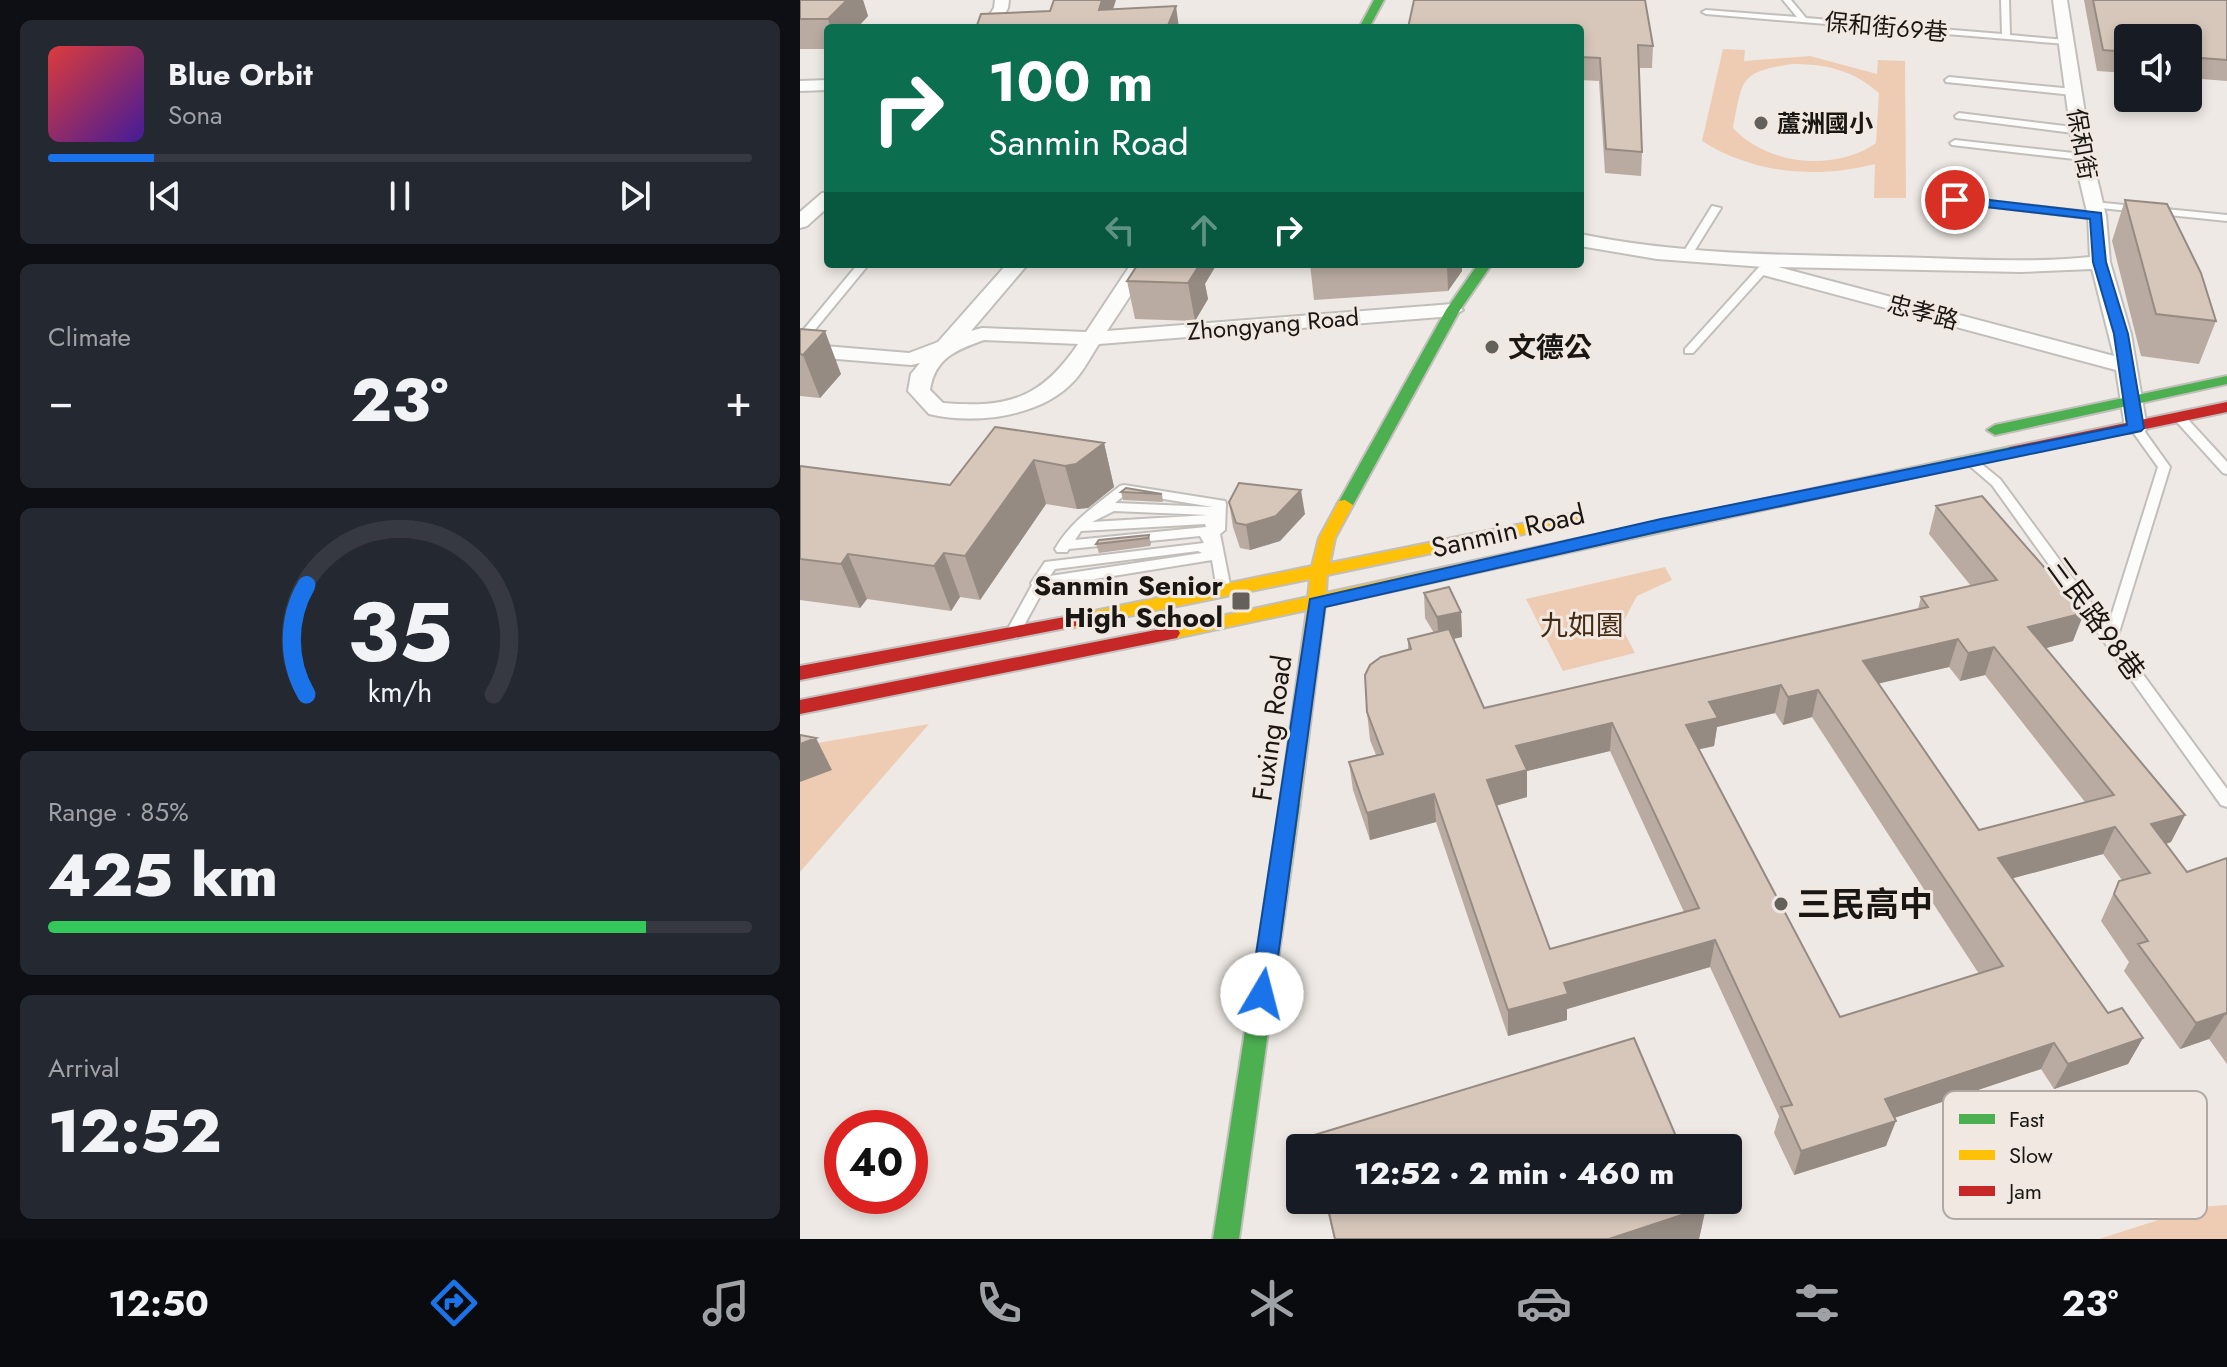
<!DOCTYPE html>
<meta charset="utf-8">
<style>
body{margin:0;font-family:Jost,"Noto Sans TC",sans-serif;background:#242831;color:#f1f3f6;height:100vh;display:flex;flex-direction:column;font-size:30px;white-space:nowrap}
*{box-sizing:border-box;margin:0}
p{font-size:26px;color:#9ea1a6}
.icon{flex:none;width:44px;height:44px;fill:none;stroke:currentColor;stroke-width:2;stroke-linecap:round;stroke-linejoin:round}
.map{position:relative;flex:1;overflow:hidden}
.sheet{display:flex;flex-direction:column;gap:20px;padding:20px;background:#0d0f14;width:800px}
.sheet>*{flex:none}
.banner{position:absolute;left:24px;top:24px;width:760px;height:244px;border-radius:8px;box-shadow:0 4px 12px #0003;background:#0b6e4f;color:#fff;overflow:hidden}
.fabs{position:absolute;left:1314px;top:24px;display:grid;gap:16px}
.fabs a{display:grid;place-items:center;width:88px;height:88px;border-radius:8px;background:#171b24;box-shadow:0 4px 12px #0003;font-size:40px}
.speed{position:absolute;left:24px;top:1110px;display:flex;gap:16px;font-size:40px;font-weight:700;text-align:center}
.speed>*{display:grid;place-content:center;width:104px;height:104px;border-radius:50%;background:#171b24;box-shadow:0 4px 12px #0003;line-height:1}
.speed .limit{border:12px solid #d22;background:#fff;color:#111}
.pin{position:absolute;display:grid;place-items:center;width:68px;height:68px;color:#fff;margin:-34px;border:4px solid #fff;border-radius:50%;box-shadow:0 2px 8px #0007}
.me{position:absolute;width:88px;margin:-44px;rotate:8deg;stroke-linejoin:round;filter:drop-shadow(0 0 6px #0008)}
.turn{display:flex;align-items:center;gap:28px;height:168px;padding:0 32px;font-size:36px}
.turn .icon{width:104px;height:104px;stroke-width:2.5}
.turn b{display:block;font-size:56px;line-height:68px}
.lanes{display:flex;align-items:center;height:76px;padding:0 32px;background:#0003;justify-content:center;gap:40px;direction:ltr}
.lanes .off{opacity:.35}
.big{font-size:60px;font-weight:800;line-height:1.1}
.sheet .tile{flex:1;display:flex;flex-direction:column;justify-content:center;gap:12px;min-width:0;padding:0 28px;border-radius:12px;background:#242831}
.sheet .dial{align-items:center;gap:0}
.dial svg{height:208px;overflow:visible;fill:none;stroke:#363941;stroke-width:7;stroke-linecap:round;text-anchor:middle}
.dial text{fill:#f1f3f6;stroke:none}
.song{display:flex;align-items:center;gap:24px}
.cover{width:96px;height:96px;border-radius:12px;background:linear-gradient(135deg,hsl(0 70% 55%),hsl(260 70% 35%))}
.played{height:8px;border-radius:4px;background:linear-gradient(90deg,#1a73e8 15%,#363941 15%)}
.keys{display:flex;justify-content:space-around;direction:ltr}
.heat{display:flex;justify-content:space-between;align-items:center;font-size:44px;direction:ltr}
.charge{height:12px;border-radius:6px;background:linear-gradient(90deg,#34c759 85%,#363941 0)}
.trip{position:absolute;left:486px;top:1134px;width:456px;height:80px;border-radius:8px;background:#171b24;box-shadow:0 4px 12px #0003;font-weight:800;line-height:80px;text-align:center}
.tabs{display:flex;height:128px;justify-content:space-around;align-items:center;background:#090b0e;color:#9ea1a6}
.tabs .icon{width:56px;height:56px}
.tabs .on{color:#1a73e8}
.tabs b{font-size:36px;color:#f1f3f6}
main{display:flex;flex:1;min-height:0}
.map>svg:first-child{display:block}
</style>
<main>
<section class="sheet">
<div class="tile">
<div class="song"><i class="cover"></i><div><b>Blue Orbit</b><p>Sona</p></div></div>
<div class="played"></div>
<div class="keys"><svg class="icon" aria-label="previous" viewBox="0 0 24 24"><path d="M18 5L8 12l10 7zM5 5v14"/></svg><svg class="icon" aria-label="pause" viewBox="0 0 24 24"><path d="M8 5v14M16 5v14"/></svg><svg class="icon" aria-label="next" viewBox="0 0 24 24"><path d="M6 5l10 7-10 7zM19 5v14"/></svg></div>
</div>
<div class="tile"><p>Climate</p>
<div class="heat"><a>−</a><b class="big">23°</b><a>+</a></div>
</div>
<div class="tile dial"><svg viewBox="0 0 100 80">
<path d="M14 69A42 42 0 1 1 86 69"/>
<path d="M14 69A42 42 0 0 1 14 27" stroke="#1a73e8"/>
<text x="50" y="56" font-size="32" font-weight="700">35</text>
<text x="50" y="72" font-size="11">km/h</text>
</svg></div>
<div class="tile"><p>Range · 85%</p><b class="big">425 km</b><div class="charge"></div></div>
<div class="tile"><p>Arrival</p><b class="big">12:52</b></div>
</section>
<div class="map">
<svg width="1427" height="1239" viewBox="0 0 1427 1239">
<rect width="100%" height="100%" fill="#eee9e4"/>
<path fill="#edccb3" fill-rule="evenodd" d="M923,49L945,50L944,61L1010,56L1077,74L1078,60L1105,61L1106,198H1074L1075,164C1017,179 954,174 902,141ZM992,64C1026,64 1053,70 1079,93L1076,143C1035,172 967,165 933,128C943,80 938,72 992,64Z
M865,567L872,580L837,596L821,626L835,653L763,671L726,599Z
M129,724L0,872V746Z
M1427,1205V1239H1299L1399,1207Z"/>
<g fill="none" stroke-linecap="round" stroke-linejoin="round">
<g stroke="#c2bfbb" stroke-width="4">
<path id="lane" d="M983,0H991L1006,18L1202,34L1201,0H1209L1210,35L1266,40L1270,42L1266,44L906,14L902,12L906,10L997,17Z
M1149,77L1273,89L1277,92L1273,95L1146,82L1145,80Z
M1159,113L1281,128L1286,131L1281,134L1156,118L1155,116Z
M1155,140L1283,154L1288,157L1283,160L1152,145L1150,143Z
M1155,197L1297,213L1302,216L1297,219L1152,202V198Z
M1294,202L1427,215V221L1291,207V203Z
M912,206L921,208L890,258H882L881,256Z
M58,264H69L4,343L0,344V334Z
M963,266L967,267V271L893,353H885V349L959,267Z
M1379,413L1383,414L1427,462V474L1423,473L1375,420L1373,417L1375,414Z
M1336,424L1340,425L1370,467L1317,639L1427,789V807L1421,805L1192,485L1164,461L1166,458H1174L1200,479L1308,626L1358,467L1330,428Z
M324,485L425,501L426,504L425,530L420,534L431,590L429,593H419L417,590L412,560L245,587L217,638H207L205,634L232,585L231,583L245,562L404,543L400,536L269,549L267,552H257L255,549C270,522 296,505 320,486ZM327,493L413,507L315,503ZM314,511L408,515L292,522ZM405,524L406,527L275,540L281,531ZM398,551L402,553L250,576L255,569Z"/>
</g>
<g stroke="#c2bfbb" stroke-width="4">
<path id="street" d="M195,0H209L208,8L197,28H181L194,8Z
M1253,0H1267L1292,157L1306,216L1310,262L1331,334L1347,428L1344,433H1328L1325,428L1316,370L963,275L960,271L964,267L857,259L780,246V234C882,255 985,255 1089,257C1156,258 1223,264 1290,257L1288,216L1274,157ZM978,267L1221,272L1292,269L1314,356Z
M28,80V90L0,91V81Z
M28,192V207L7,226L0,228V212L22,193Z
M207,264H228L171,331L182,328L286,332L331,264H351L307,331L653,304L663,310L653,316L299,344C291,356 284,370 275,380C242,417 175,425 129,414L108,391L111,374L120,363L111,365L0,356V344L109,353L138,342ZM184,340L278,344C241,399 208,408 143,403L130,390C135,358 156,350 184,340Z"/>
</g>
<g stroke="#c2bfbb" stroke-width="4">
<path id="fast" d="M574,0H584L569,28H559Z
M678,264H692L660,310L553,505L545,510L539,509L537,505L646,310Z
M1427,376V384L1195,435L1187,430L1195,425Z
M1210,447L1218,452L1216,455L701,567L692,561L701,555Z
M490,795L497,797L500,803L439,1239H413L480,803L483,797Z"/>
</g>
<g stroke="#c2bfbb" stroke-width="4">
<path id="slow" d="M545,500L553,505L535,538L530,563L771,514L779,519L771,524L527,575L526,593L701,555L710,561L701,567L525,606L500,803L497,809L490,811L483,809L480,803L507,610L371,639L362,633L371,627L508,597L510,579L270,628L261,622L270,616L512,566L519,538L539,501Z"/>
</g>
<g stroke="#c2bfbb" stroke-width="4">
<path id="jam" d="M1427,402V412L1210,457L1202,452L1210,447Z
M270,616L279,622L276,626L0,680V666Z
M371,627L377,628L380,633L377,638L0,714V700Z"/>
</g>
<use href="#lane" fill="#fcfcfb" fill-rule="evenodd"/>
<use href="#street" fill="#fcfcfb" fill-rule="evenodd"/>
<use href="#fast" fill="#4caf50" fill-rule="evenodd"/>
<use href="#slow" fill="#ffc107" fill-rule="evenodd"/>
<use href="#jam" fill="#c62828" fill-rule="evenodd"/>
</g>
<path fill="#b9aba1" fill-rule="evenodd" d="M0,0H63L68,16L57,28H28V49H0Z
M1284,0H1427V81L1388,78V38H1328V73L1297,71Z
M780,28L853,46L852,68H839L842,152L841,176L805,173L799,81L780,80Z
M1325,200L1416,321L1399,364L1341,356L1312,241Z
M510,264H662V271L648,291L514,300Z
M327,281L405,284L408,299L395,321L335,319Z
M0,329L41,374L20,398L0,396Z
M195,427L304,443L314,487L288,508L277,509L246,504L180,600L160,597L151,611L67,599L60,608L0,600V466L150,485Z
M321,492L362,494L363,502L323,500Z
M429,502L505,514L480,541L450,550L440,548L433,527Z
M1136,506L1273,641L1246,648L1385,815L1371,842L1366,844L1387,872L1427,858V1064L1409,1039L1380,1049L1324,971L1329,962L1301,921L1319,881L1322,880L1303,854L1213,878L1308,1013L1343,1038L1328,1064L1254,1089L1241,1069L1094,1118L1086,1146L994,1175L974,1133L979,1116L910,967L767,1009V1020L708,1036L636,822L570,840L553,790L549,762L576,755L570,740L567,712L608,650V639L634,633L625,618L624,593L661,612L662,637L653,639L684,708L1118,609L1121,597L1171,586L1129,534ZM1149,667L1160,681L1185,675L1285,802L1179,830L1078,683ZM975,713L983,725L1012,717L1179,974L1040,1017L899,749L914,746L917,727ZM810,751L884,912L750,949L696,806L727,797V771Z
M349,535L351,544L350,546L299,553L296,544Z
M525,1200H903L906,1207L899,1239H534Z"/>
<path fill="#968b83" d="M47,0H63L68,16L57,28H31L28,19Z
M302,0H316L307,28L299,10Z
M376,6L379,28H367Z
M391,264H417L405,284L408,299L395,321L388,283Z
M647,264H662V271L648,291Z
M25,331L41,374L20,398L3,355Z
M304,443L314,487L288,508L277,509L265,466Z
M234,460L246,504L180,600L165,556Z
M501,490L505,514L480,541L450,550L446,525Z
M144,553L160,597L151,611L134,566Z
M48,554L67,599L60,608L41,564Z
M661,612L662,637L639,642L637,617Z
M1284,613L1273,641L1219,655L1228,627Z
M1158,639L1149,667L1056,689L1063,661Z
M1194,647L1185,675L1160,681L1168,653Z
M981,685L975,713L917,727L914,746L883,753L886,725L909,702Z
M1018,690L1012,717L983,725L988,697Z
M812,723L810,751L727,771V797L687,808V780L716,746Z
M16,738L32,770L0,782V744Z
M634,794L636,822L570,840L567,813Z
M1385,815L1371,842L1337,852L1351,824Z
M1315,827L1303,854L1188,885L1198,858Z
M915,940L910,967L767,1009V1020L708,1036V1010L764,983Z
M1426,1013L1409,1039L1380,1049L1396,1023Z
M1343,1038L1328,1064L1254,1089L1268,1064Z
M1254,1043L1241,1069L1076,1124L1085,1099Z
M1096,1121L1086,1146L994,1175L1001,1151Z
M906,1207L899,1239H809Z"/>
<path fill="#d7c7bb" stroke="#968b83" stroke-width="2" fill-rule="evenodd" d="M0,0H47L28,19H0Z
M254,0H302L299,10L376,6L367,28H176L181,14L250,11Z
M614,0H845L853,46L838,45L842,152L806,149L800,58L780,57V28H608Z
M1293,0H1427V60L1388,57V38H1328V52L1303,50Z
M1325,200L1367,204L1401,273L1416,321L1356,314Z
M338,264H400L388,283L327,281Z
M0,329L25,331L3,355L0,354Z
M195,427L304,443L276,464L265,466L234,460L165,556L144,553L134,566L48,554L41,564L0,559V466L150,485Z
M439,483L501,490L476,516L446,525L436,523L429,502Z
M326,488L362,494L321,492Z
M1182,496L1284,613L1228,627L1385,815L1351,824L1387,872L1427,858V1015L1426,1013L1396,1023L1338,944L1348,941L1314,894L1319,881L1350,873L1315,827L1198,858L1308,1013L1322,1008L1343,1038L1268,1064L1254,1043L1085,1099L1096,1121L1001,1151L981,1107L992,1105L915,940L764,983L768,994L708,1010L634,794L567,813L549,762L583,754L567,712L565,675L570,665L581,657L611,649L608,639L649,629L684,708L1128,607L1121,597L1197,580L1136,506ZM1158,639L1168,653L1194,647L1314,795L1179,830L1063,661ZM981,685L988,697L1018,690L1203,966L1040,1017L886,725L918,718L909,702ZM812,723L899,908L750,949L687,780L727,770L716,746Z
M349,535L348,538L296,544L299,540Z
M649,587L661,612L637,617L624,593Z
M0,735L16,738L0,744Z
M834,1038L881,1148H514L511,1136Z
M526,1200H903L906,1207L809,1239H535Z"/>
<path fill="#1a73e8" stroke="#114b97" stroke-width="2" d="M1155,196L1301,213L1306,262L1328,334L1344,428L1341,431L861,531L525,607L473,994L470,1001L462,1004L453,1001L450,994L510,599L861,519L1327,425L1314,334L1293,262L1290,219L1151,203L1149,200Z"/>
<g fill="#64605c" stroke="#f1e8e1" stroke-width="3">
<circle cx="961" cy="123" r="8"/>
<circle cx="692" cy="347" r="8"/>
<rect x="431" y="591" width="20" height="20" rx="4"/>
<circle cx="981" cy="904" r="8"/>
</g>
<g text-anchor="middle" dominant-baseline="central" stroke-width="6" stroke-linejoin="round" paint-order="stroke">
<g font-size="24" fill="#191613" stroke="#f1e8e1">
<text transform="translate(1086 27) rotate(5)">保和街69巷</text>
<text transform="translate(1282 144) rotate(80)">保和街</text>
<text transform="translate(1123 312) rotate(15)">忠孝路</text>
<text transform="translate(473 324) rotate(-5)">Zhongyang Road</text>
</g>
<g font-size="24" font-weight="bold" fill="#191613" stroke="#f1e8e1" text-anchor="start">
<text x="977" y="123">蘆洲國小</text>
</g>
<g font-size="28" font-weight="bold" fill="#191613" stroke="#f1e8e1" text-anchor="start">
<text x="708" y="347">文德公</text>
<text x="423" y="585" text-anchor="end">Sanmin Senior<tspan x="423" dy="32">High School</tspan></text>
</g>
<g font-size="28" fill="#191613" stroke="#f1e8e1">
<text transform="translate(708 531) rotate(-13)">Sanmin Road</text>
<text transform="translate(1296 619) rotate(54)">三民路98巷</text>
<text transform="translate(472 728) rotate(-82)">Fuxing Road</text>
</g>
<g font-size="28" fill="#462b14" stroke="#f1e8e1">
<text x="782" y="625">九如園</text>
</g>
<g font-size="34" font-weight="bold" fill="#191613" stroke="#f1e8e1" text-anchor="start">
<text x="997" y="904">三民高中</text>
</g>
</g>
<rect x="1143" y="1091" width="264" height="128" rx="12" fill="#f1e8e1" stroke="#b0a9a3" stroke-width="2"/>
<rect x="1159" y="1114" width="36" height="10" fill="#4caf50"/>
<rect x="1159" y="1150" width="36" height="10" fill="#ffc107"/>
<rect x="1159" y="1186" width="36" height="10" fill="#c62828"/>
<g font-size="22" fill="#191613">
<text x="1209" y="1127">Fast</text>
<text x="1209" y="1163">Slow</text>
<text x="1209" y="1199">Jam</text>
</g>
</svg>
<div class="fabs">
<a><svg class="icon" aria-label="sound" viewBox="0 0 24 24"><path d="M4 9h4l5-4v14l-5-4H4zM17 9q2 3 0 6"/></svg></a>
</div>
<div class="speed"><div class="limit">40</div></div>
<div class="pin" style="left:1155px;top:200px;background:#d93025"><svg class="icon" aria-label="arrive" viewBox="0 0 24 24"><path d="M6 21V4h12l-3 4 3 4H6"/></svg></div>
<svg class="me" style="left:462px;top:994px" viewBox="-20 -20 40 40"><circle r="19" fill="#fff"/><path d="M0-13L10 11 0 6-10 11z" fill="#1a73e8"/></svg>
<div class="trip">12:52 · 2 min · 460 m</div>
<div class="banner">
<div class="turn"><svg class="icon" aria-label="right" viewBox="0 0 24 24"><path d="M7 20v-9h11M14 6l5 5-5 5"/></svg><div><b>100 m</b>Sanmin Road</div></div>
<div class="lanes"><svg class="icon off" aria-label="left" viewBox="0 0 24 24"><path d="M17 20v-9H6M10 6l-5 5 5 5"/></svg><svg class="icon off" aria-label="ahead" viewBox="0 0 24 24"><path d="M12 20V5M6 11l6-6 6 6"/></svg><svg class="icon" aria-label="right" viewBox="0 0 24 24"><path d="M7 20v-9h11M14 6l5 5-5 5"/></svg></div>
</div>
</div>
</main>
<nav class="tabs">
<b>12:50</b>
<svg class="icon on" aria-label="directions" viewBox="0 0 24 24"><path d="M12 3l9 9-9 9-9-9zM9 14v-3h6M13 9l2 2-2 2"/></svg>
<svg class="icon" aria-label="music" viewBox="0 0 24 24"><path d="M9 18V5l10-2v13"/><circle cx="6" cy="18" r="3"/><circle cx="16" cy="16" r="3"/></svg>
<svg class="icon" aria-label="phone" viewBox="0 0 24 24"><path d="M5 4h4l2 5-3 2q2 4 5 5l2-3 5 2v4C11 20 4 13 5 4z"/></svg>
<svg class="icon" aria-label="climate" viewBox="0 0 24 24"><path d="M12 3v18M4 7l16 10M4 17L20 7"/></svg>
<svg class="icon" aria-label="car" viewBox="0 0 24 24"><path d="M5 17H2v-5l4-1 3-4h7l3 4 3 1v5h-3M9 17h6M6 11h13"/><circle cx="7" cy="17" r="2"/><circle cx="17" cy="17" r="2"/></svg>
<svg class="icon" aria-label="filters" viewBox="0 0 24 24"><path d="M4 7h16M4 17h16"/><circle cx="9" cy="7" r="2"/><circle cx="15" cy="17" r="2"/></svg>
<b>23°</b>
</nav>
